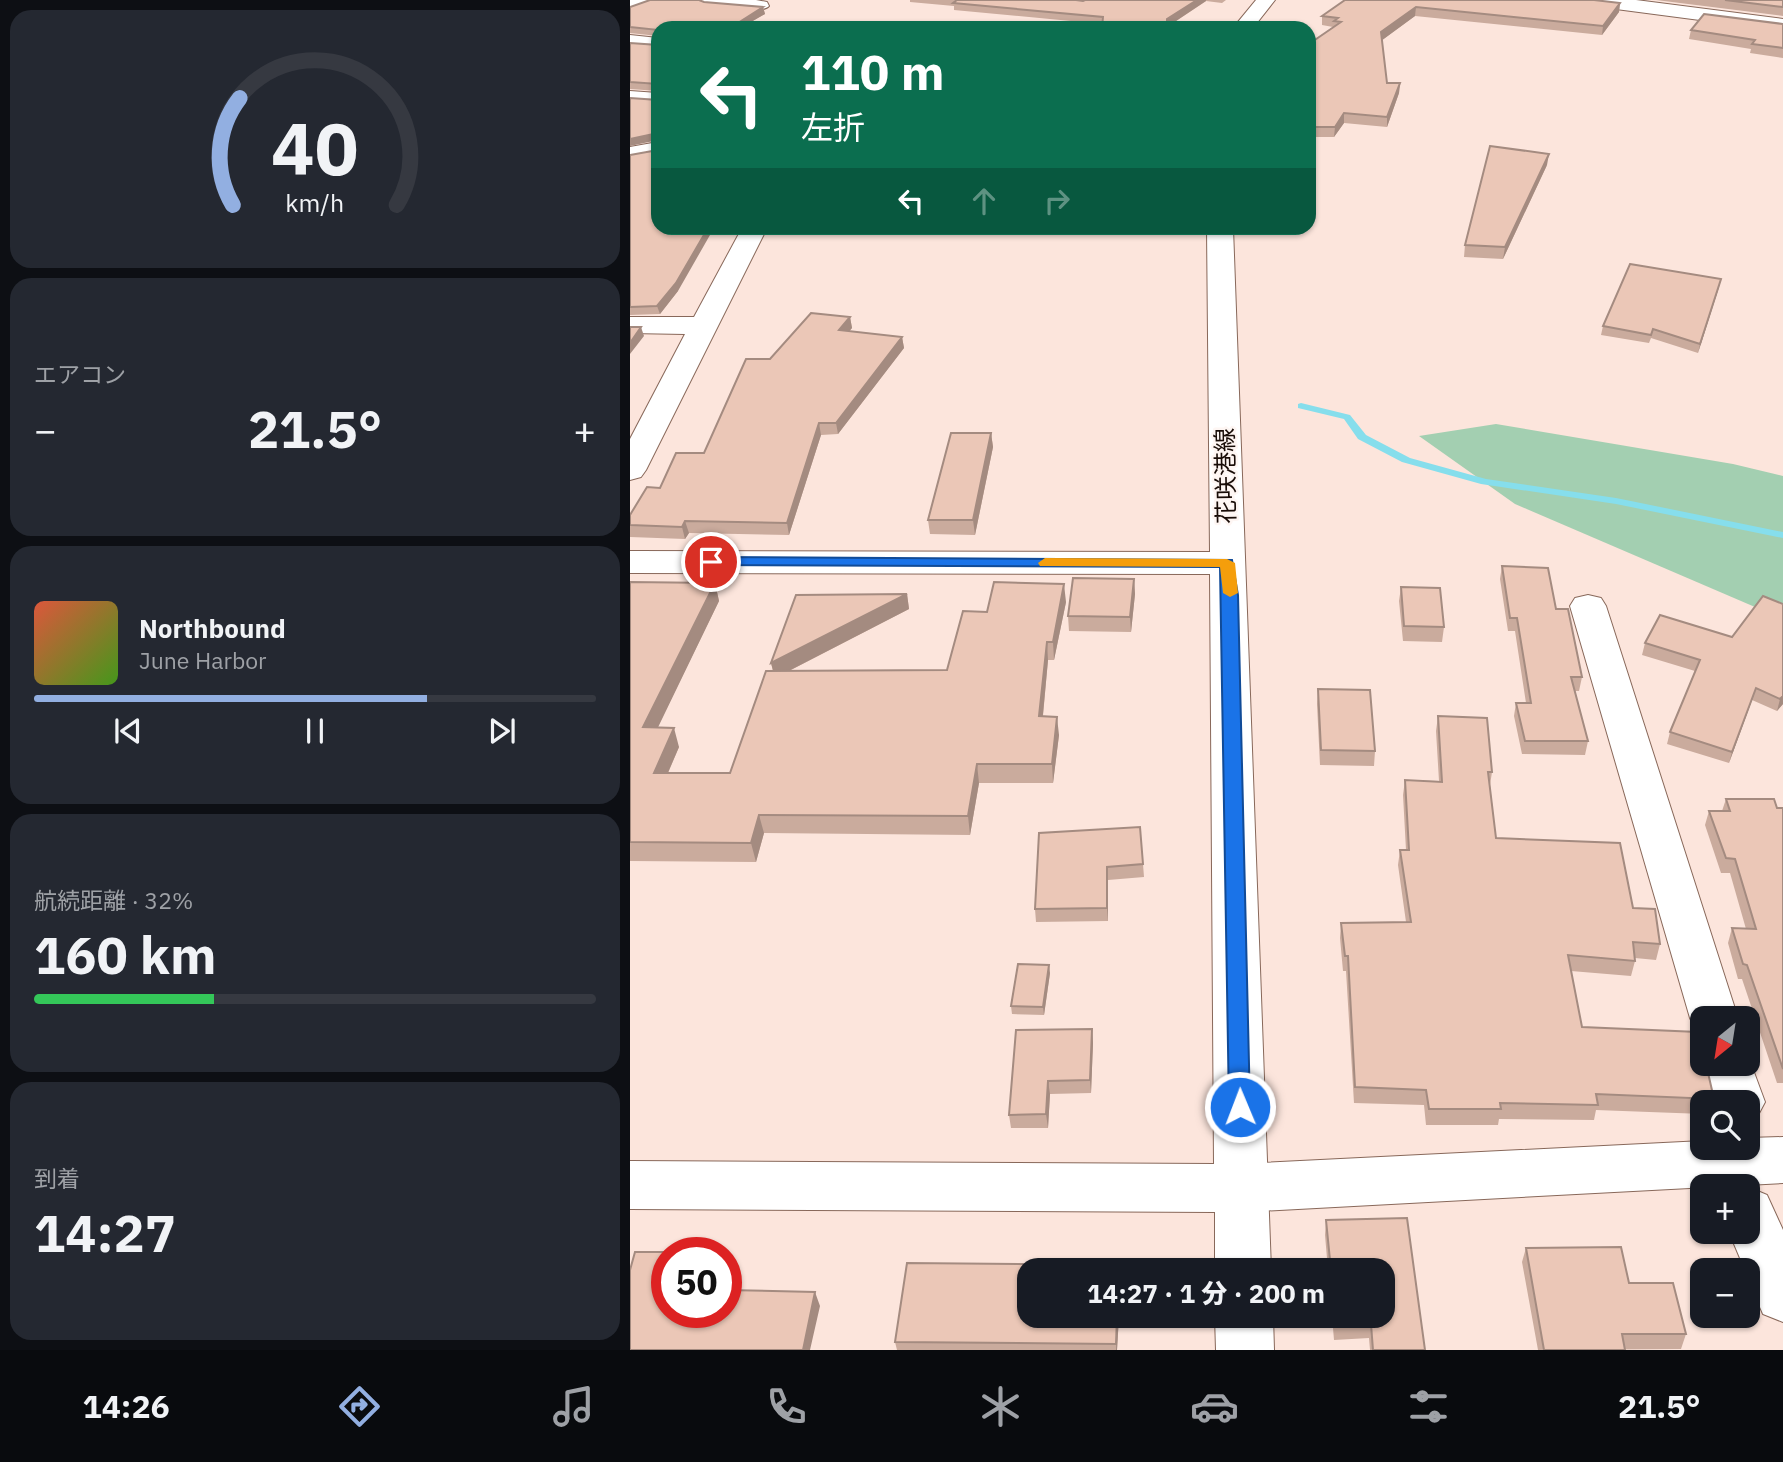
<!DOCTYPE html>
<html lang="ja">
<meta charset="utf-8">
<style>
body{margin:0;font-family:"IBM Plex Sans","Noto Sans JP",sans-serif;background:#242831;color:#f1f3f6;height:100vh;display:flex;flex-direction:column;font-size:26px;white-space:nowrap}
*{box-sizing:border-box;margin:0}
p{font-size:23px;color:#9ea1a6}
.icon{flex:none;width:38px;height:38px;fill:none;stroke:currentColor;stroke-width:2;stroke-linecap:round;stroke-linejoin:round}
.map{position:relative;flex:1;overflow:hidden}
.sheet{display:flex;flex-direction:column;gap:10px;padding:10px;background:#0d0f14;width:630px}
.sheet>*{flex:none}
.hud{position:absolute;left:21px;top:21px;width:665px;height:214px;border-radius:21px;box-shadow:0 2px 5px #0004;background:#0b6e4f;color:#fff;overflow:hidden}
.needle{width:46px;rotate:210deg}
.tools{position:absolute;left:1060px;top:1006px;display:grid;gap:14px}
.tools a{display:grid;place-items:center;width:70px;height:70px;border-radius:14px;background:#171b24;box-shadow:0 2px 5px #0004;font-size:35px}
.speed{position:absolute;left:21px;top:1237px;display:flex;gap:14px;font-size:35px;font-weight:700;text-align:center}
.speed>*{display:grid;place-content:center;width:91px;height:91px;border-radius:50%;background:#171b24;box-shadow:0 2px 5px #0004;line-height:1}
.speed .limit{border:10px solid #d22;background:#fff;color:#111}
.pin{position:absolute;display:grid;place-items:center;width:60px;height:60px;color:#fff;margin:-30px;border:4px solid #fff;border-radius:50%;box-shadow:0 2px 7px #0007}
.me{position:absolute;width:77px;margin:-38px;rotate:359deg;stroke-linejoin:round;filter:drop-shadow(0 0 5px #0008)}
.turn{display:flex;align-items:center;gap:24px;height:147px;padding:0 35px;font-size:32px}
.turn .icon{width:91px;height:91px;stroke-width:2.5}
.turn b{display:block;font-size:49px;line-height:60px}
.lanes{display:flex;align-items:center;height:66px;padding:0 35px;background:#0003;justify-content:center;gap:35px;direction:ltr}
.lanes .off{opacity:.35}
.big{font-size:52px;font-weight:800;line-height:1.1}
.sheet .tile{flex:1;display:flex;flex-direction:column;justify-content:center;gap:10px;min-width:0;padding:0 24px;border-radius:21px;background:#242831}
.sheet .dial{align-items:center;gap:0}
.dial svg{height:182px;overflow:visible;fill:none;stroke:#363941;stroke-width:7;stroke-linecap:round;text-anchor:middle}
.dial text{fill:#f1f3f6;stroke:none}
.song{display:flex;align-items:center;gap:21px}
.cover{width:84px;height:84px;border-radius:10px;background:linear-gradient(135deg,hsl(10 70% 55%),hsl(100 70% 35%))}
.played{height:7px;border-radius:4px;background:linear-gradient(90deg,#92afe1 70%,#363941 70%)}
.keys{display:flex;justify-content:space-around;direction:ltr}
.heat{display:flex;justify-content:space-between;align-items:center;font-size:38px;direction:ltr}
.charge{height:10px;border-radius:5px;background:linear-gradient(90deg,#34c759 32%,#363941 0)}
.trip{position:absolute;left:387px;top:1258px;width:378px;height:70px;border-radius:21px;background:#171b24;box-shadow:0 2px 5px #0004;font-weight:800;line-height:70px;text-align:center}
.tab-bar{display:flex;height:112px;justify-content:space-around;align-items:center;background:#090b0e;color:#9ea1a6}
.tab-bar .icon{width:49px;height:49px}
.tab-bar .selected{color:#92afe1}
.tab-bar b{font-size:32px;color:#f1f3f6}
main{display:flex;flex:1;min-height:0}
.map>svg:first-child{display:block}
</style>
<main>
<section class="sheet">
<div class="tile dial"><svg viewBox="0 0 100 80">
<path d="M14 69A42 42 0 1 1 86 69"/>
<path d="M14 69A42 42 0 0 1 17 22" stroke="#92afe1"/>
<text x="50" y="56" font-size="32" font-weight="700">40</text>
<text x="50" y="72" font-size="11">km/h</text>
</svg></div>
<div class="tile"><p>エアコン</p>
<div class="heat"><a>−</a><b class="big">21.5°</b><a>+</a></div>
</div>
<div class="tile">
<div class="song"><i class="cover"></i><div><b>Northbound</b><p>June Harbor</p></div></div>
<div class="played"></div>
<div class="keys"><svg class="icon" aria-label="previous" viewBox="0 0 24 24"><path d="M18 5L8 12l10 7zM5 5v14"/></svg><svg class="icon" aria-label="pause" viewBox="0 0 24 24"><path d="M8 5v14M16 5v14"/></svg><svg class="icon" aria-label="next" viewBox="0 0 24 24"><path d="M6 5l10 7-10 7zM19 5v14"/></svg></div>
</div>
<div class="tile"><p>航続距離 · 32%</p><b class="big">160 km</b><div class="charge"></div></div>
<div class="tile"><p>到着</p><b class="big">14:27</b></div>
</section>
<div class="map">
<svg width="1153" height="1350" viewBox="0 0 1153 1350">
<rect width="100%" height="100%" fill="#fce5dc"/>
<path fill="#a3cfb1" d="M866,424L1103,464L1153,476V619L885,504L789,436Z"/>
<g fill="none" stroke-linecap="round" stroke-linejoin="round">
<path fill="#86deec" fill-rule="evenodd" d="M671,403L720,415L736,435L780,458L856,479L986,498L1153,532V538L986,504L851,484L772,462L728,439L714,419L668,408V404Z"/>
<g stroke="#88685a" stroke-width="2">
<path id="street" d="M0,0H22L20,4L0,12Z
M61,0H126L137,2L139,6C131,15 69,9 61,0Z
M437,0H463L454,6L439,4Z
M954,0H1006L1153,19V31L963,6Z
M0,35L28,38V50L0,47Z
M0,91L28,93V105L0,103Z
M28,142V156L0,161V147Z
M112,228H137L16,470L11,477L0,480V439L55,334L0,333V317H64Z
M958,595L971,598L976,606L1108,1018H1073V1034L1067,1032L1060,1018L940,606L945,598Z
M1118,1056L1135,1102L1127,1117L1118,1121V1102H1084L1072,1064H1118Z
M1153,1137V1183L611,1212L592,1205L584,1188L592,1171L611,1164L1073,1141V1148H1118V1138Z
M1118,1187L1137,1195L1153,1230V1322L1133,1314L1118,1279V1270H1115L1099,1232H1118Z"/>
</g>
<g stroke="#88685a" stroke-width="2">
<path id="secondary" d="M626,0H645L623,28H603Z
M577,228H603L641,1270H585V1212L0,1209V1161L584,1164L580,574L0,573V551L580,552Z
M585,1316H643L644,1350H586Z"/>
</g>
<use href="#street" fill="#fff" fill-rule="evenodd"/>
<use href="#secondary" fill="#fff" fill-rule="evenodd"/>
</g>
<path fill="#caab9d" d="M280,0H446L453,1L455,0H596L592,3L576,1L537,27L472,24L324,10V6L280,2Z
M715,0L990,3L989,12L972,35L785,16L752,40L757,83H770L769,93L757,127L714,123L704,137H679V44L703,27L692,25V16Z
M1026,0H1153V16Z
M74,2L133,7L135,14L114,26L28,36L0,33V7Z
M1153,24V58L1120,53L1121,49L1059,39L1061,30Z
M0,43L28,45V91L0,89Z
M0,155L48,291L30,314L0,315Z
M917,165L873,259L834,257L835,245Z
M1089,287L1068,353L1021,338L1019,343L971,335L973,326Z
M220,317L222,328L219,331L272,337L274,348L208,434L191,435L159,535L59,533L55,539L0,537V515L30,488L74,453L140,359Z
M361,433L363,447L345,535L300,534L298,520Z
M872,566L926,609L952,677L949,691H945L958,741L955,755L892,754L884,716L886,703H896L885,631H878L870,579Z
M504,579L505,594L501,632L439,631L438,616Z
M0,582L85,583L89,601L27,728L49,747L38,773H100L143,671L141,663L277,594L279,609L159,671L317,670L357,612L436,602L424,660H418L413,716L429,735L423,783H349L340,835L134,833L126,862L0,861Z
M771,587L814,627L812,642L773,641L769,601Z
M1153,604V704L1147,711L1122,700L1099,763L1037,744L1040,732L1065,671L1012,655L1015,643L1102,637Z
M688,689L745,751L744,766L690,765L687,704Z
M808,716L862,772L860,785L866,838L1003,908L1030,944L1026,960L1005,958V961L1001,976L941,971L952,1027L1084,1099L1083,1102H1073V1114L966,1110L964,1120L869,1119L868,1125H796L794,1105L724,1103L716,971H713L710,938L711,923L776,922L768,865L770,850H776L773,795L775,780L809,781L806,731Z
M1096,799L1153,808V1083H1147L1112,979H1108L1098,943L1102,928L1116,929L1100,873H1091L1075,825L1079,811H1092Z
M409,833L513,864L514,877L478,880V921L406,922L405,909Z
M420,973L414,1015L382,1014L381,1006Z
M462,1029L463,1043L461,1093L420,1094L418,1128H381L379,1115Z
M777,1218L795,1350H740L739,1338L704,1340L702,1316H752V1270H698L695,1235L696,1220Z
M896,1248L999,1283L1056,1334L1051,1349L908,1350L892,1262Z
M277,1263L490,1265V1270H399V1316H489L487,1350H267L265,1342Z"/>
<path fill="#a48b80" d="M567,0H576V1L537,27V19Z
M990,3L989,12L972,35L973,26Z
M133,7L135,14L114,26V28H106L108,23Z
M786,7L785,16L751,41V32Z
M770,83L769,93L757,127V117Z
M714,113V123L704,137L705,127Z
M28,133V140L0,146V139Z
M919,154L917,165L873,259L875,247Z
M78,228H84L48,291L30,314L27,306Z
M1091,279L1089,287L1068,353L1070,344Z
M220,317L222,328L211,341L209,330Z
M11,327L14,336L0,354V343Z
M272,337L274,348L208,434L206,423Z
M189,423L191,435L159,535L157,523Z
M361,433L363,447L345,535L343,520Z
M55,521L59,533L55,539L52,527Z
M504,579L505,594L501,632L500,617Z
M85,583L89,601L19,746L13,727Z
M434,584L436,602L424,660L423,642Z
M277,594L279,609L145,678L141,663Z
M417,642L418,660L411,735L409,716Z
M1126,688L1122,700L1099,763L1102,752Z
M1153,696V704L1147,711L1150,699Z
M427,717L429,735L423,783L422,764Z
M44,728L49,747L30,791L24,773Z
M347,764L349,783L340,835L338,816Z
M129,815L134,833L126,862L121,843Z
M477,867L478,880V921L477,908Z
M419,965L420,973L414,1015L413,1007Z
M462,1029L463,1043L461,1093L460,1080Z
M418,1081L420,1094L418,1128L416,1114Z
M185,1292L190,1306L180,1350H173Z
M487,1316H489L487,1350H486Z"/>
<path fill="#ebc7b7" stroke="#a48b80" stroke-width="2" d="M20,0H69L74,2L133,7L108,23H114L106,28H28V30L0,27V7Z
M327,0H446L453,1L455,0H567L537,19V28H472L473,17L323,3Z
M715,0H964L990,3L973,26L786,7L751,32L757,83H770L757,117L714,113L705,127H679V44L711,22L704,21L708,18L692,16Z
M1095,0H1153V7Z
M1074,14L1153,24V48L1122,44L1125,40L1061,30Z
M0,43L28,45V84L0,82Z
M0,98L28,100V134V133L0,139Z
M860,146L919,154L875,247L835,245Z
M28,150V228H78L46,283L27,306L0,307V155Z
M1000,264L1091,279L1070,344L1023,329L1021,335L973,326Z
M181,313L220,317L209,330L272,337L206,423H189L157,523L55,521L52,527L0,525V515L17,487L30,488L46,453H74L116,359H140Z
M0,327H11L0,343Z
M321,433H361L343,520H298Z
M872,566L918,568L926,609H938L952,677H941L958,741H895L886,703H901L887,618H880Z
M443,578L504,579L500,617L438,616Z
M0,582L85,583L13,727L44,728L24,773H100L136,671L317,670L333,611L357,612L364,582L434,584L423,642H417L409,716L427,717L422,764H347L338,816L129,815L121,843L0,842Z
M771,587L810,588L814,627L774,626Z
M277,594L141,663L166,595Z
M1133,596L1153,604V696L1150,699L1126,688L1102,752L1040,732L1070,660L1015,643L1030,615L1102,637Z
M688,689L740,690L745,751L691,750Z
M808,716L857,718L862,772H858L866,838L990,843L1003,908L1025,909L1030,944L1003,942L1005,961L938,955L952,1027L1068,1032L1073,1051V1064H1076L1084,1099L966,1094L968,1105L870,1103L871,1109H799L796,1090L725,1087L718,956H715L711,923L781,922L770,850H779L775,780L812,782Z
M1096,799H1144L1147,808H1153V1069L1117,965L1113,964L1102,928L1126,929L1105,859L1096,858L1079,811H1100Z
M510,827L513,864L477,867V908L405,909L409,833Z
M388,964L419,965L413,1007L381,1006Z
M462,1029L460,1080L418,1081L416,1114L379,1115L386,1030Z
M777,1218L795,1350H743L741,1324L706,1325L705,1316H752V1270H701L696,1220Z
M991,1247L999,1283H1043L1056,1334H992L995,1350H914L896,1248Z
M5,1252H90V1253H37V1312H96V1290L185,1292L173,1350H0V1270Z
M277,1263L490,1265L489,1270H399V1316H487L486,1344L265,1342Z"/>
<path fill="#1a73e8" stroke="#114b97" stroke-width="2" d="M81,557L602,560L608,595L620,1107L617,1113L610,1116L602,1113L599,1107L590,567L76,565L74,562Z"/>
<path fill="#f59e0b" d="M415,558L597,559L605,563L608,593L600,597L593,593L590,567L410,566L408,563Z"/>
<g text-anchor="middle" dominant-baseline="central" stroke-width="5" stroke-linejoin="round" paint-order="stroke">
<g font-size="24" fill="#180c07" stroke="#fef6f3">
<text transform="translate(595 476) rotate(-91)">花咲港線</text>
</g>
</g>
</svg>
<div class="tools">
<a><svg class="needle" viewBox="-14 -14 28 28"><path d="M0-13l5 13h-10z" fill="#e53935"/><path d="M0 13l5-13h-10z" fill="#9ea1a6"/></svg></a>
<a><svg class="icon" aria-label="search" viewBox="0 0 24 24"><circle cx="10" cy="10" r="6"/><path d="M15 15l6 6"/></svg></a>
<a>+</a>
<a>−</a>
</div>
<div class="speed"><div class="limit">50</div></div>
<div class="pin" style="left:81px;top:562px;background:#d93025"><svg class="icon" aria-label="arrive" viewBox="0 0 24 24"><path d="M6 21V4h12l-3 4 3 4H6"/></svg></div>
<svg class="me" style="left:610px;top:1107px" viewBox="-20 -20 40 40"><circle r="17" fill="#1a73e8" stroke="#fff" stroke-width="3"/><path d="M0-11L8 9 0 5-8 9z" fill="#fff"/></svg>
<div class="trip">14:27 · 1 分 · 200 m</div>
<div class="hud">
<div class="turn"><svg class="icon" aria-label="left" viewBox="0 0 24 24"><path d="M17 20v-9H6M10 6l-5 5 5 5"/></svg><div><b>110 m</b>左折</div></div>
<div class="lanes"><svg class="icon" aria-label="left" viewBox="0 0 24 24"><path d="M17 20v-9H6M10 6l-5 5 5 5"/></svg><svg class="icon off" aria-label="ahead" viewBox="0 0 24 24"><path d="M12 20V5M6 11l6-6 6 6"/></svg><svg class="icon off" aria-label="right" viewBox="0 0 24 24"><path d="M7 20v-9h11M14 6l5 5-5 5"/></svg></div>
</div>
</div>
</main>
<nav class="tab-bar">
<b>14:26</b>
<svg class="icon selected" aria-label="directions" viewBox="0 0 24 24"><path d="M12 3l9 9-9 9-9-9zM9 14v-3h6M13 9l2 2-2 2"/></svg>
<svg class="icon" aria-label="music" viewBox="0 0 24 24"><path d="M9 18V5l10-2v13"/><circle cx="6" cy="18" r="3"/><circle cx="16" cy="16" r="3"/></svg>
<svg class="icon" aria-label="phone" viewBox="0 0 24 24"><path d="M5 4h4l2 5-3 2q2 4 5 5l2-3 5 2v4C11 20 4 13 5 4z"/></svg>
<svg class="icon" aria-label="climate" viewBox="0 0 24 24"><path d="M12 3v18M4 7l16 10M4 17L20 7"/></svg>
<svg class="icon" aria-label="car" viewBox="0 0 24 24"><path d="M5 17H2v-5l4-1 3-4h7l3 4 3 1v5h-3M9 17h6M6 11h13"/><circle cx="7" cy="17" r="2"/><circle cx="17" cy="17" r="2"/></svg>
<svg class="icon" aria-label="filters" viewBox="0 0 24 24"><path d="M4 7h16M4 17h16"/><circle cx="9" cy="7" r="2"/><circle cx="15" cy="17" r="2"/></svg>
<b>21.5°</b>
</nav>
